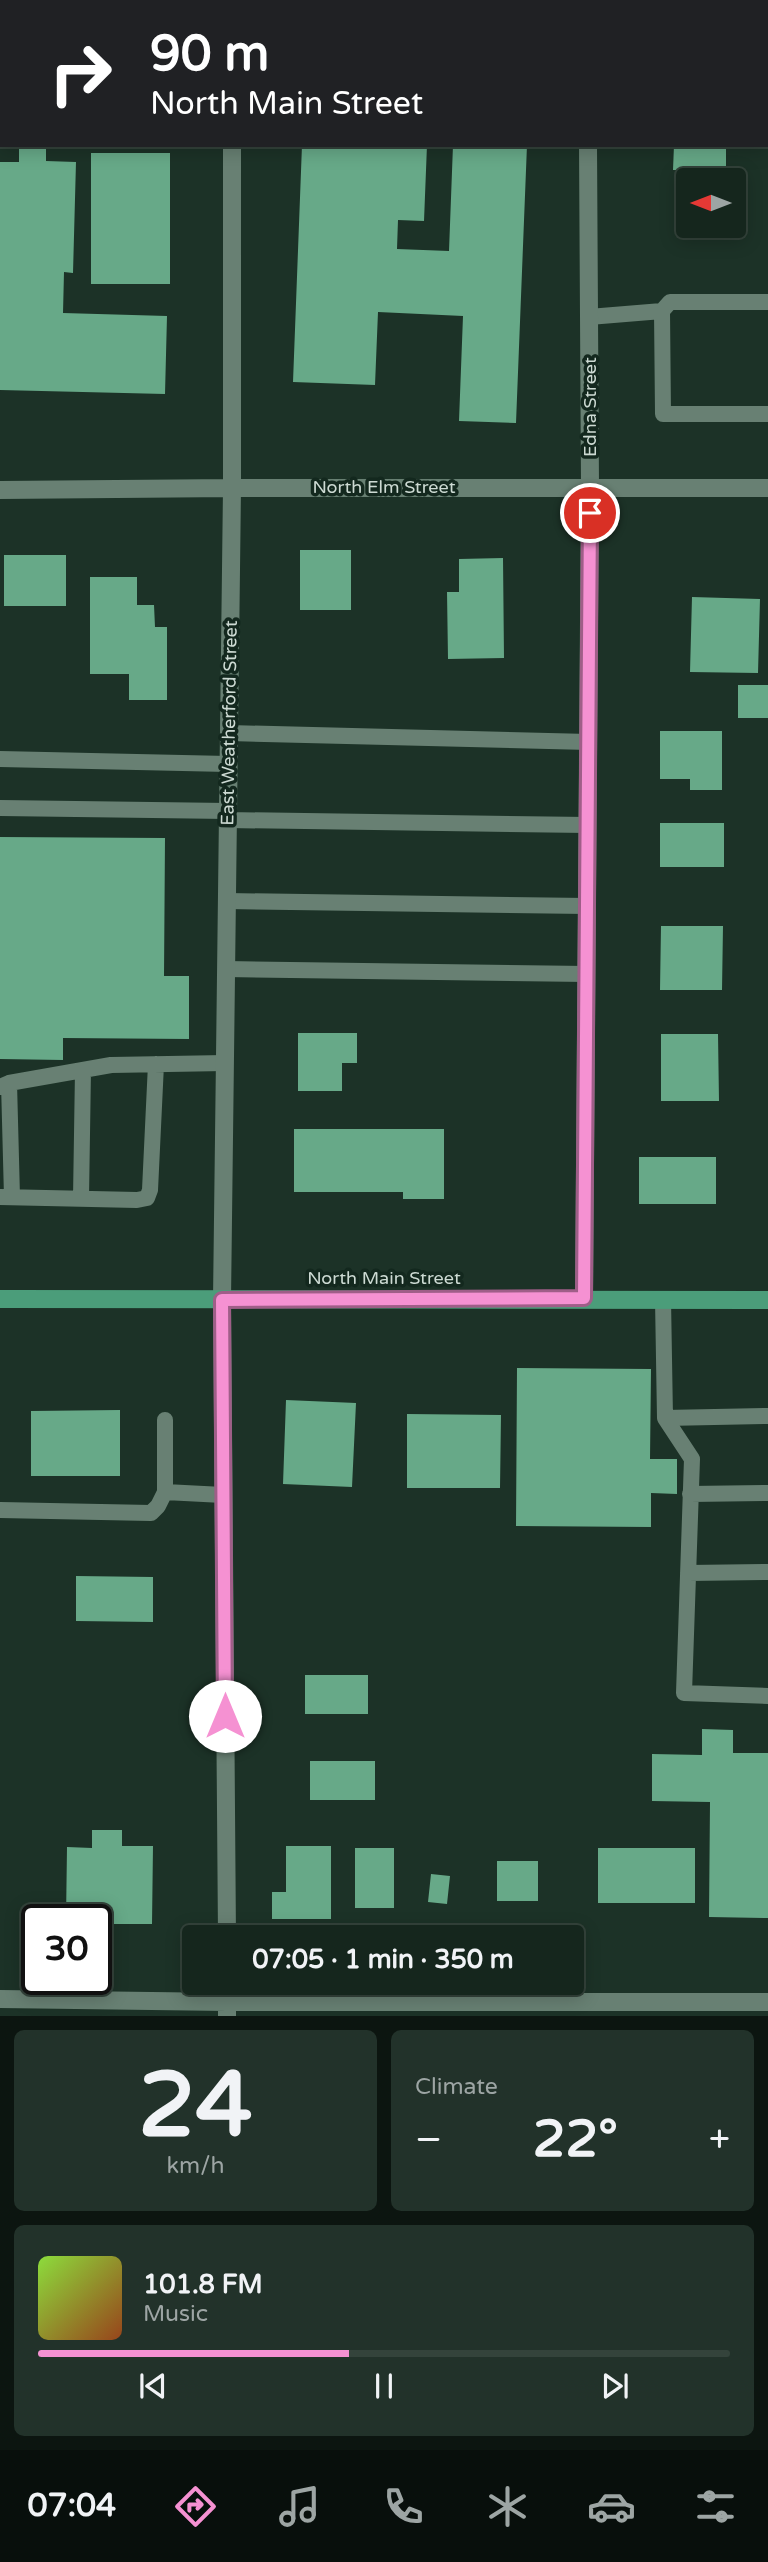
<!DOCTYPE html>
<meta charset="utf-8">
<style>
body{margin:0;font-family:"Varela Round",sans-serif;background:#22322a;color:#f1f3f6;height:100vh;display:flex;flex-direction:column;font-size:26px;white-space:nowrap}
*{box-sizing:border-box;margin:0}
p{font-size:23px;color:#9da5a4}
.icon{flex:none;width:38px;height:38px;fill:none;stroke:currentColor;stroke-width:2;stroke-linecap:round;stroke-linejoin:round}
.map{position:relative;height:2016px;overflow:hidden}
.details{display:flex;flex-direction:column;gap:14px;padding:14px;background:#0c1510;flex:1}
.details>*{flex:none}
.top-card{position:absolute;left:0px;top:0px;width:768px;height:147px;box-shadow:0 4px 18px #0003,0 0 0 2px #34433b;background:#202124;color:#fff;overflow:hidden}
.needle{width:46px;rotate:270deg}
.tools{position:absolute;left:676px;top:168px;display:grid;gap:14px}
.tools a{display:grid;place-items:center;width:70px;height:70px;border-radius:7px;background:#15261d;box-shadow:0 4px 18px #0003,0 0 0 2px #34433b;font-size:35px}
.speed{position:absolute;left:21px;top:1904px;display:flex;gap:14px;font-size:35px;font-weight:700;text-align:center}
.speed>*{display:grid;place-content:center;width:91px;height:91px;border-radius:50%;background:#15261d;box-shadow:0 4px 18px #0003,0 0 0 2px #34433b;line-height:1}
.speed .limit{border:4px solid #111;border-radius:10px;background:#fff;color:#111}
.pin{position:absolute;display:grid;place-items:center;width:60px;height:60px;color:#fff;margin:-30px;border:4px solid #fff;border-radius:50%;box-shadow:0 2px 7px #0007}
.me{position:absolute;width:77px;margin:-38px;rotate:0deg;stroke-linejoin:round;filter:drop-shadow(0 0 5px #0008)}
.turn{display:flex;align-items:center;gap:24px;height:147px;padding:0 35px;font-size:32px}
.turn .icon{width:91px;height:91px;stroke-width:2.5}
.turn b{display:block;font-size:49px;line-height:60px}
.big{font-size:52px;font-weight:700;line-height:1.1}
.details .card{flex:1;display:flex;flex-direction:column;justify-content:center;gap:10px;min-width:0;padding:0 24px;border-radius:10px;background:#22322a}
.details .dial{align-items:center;gap:0}
.dial b{font-size:91px;line-height:1}
.song{display:flex;align-items:center;gap:21px}
.cover{width:84px;height:84px;border-radius:10px;background:linear-gradient(135deg,hsl(90 70% 55%),hsl(20 70% 35%))}
.played{height:7px;border-radius:4px;background:linear-gradient(90deg,#f591d2 45%,#34433b 45%)}
.keys{display:flex;justify-content:space-around;direction:ltr}
.heat{display:flex;justify-content:space-between;align-items:center;font-size:38px;direction:ltr}
.details .tiles{flex:1;display:grid;gap:14px;grid-template-columns:1fr 1fr}
.card:last-child{grid-column:span 2}
.trip{position:absolute;left:182px;top:1925px;width:402px;height:70px;border-radius:7px;background:#15261d;box-shadow:0 4px 18px #0003,0 0 0 2px #34433b;font-weight:700;line-height:70px;text-align:center}
.tabs{display:flex;height:112px;justify-content:space-around;align-items:center;background:#080f0c;color:#9da5a4}
.tabs .icon{width:49px;height:49px}
.tabs .current{color:#f591d2}
.tabs b{font-size:32px;color:#f1f3f6}
.map>svg:first-child{display:block}
</style>
<div class="map">
<svg width="768" height="2016" viewBox="0 0 768 2016">
<rect width="100%" height="100%" fill="#1c3227"/>
<path fill="#67a988" d="M19,145H46V161L76,162L73,273L64,272L63,313L167,316L165,394L0,390V162H19Z
M302,145H427L424,221L398,220L397,249L449,251L453,145H527L516,423L459,421L463,316L378,312L375,385L293,382Z
M674,145H726V171L673,170Z
M91,153H170V284H91Z
M300,550H351V610H300Z
M4,555H66V606H4Z
M503,558L504,658L448,659L447,592H459V559Z
M90,577H137V605H154L155,627H167V700H129V674H90Z
M692,597L760,599L758,673L690,672Z
M738,685H768V718H738Z
M660,731H722V790H690V779H660Z
M660,823H724V867H660Z
M0,837L165,838L164,976H189V1039L63,1038V1060L0,1059Z
M661,926H723L722,990H660Z
M298,1033H357V1063H342V1091H298Z
M661,1034H718L719,1101H661Z
M294,1129H444V1199H403V1192H294Z
M639,1157H716V1204H639Z
M517,1368L651,1369L650,1459H677V1494L651,1493V1527L516,1526Z
M286,1400L356,1403L352,1487L283,1484Z
M120,1410V1476H31V1411Z
M407,1414L501,1415L500,1488H407Z
M76,1576L153,1577V1622L76,1621Z
M305,1675H368V1714H305Z
M702,1729L733,1730V1753H768V1918L709,1917L710,1802L652,1801V1754L702,1755Z
M310,1761H375V1800H310Z
M92,1830H122V1846H153L152,1924H96V1920H66L67,1847L92,1848Z
M286,1846H331V1919H272V1892H286Z
M355,1848H394V1908H355Z
M598,1848H695V1903H598Z
M497,1861H538V1901H497Z
M431,1874L450,1876L447,1904L428,1902Z"/>
<g fill="none" stroke-linecap="round" stroke-linejoin="round">
<path stroke="#688073" stroke-width="16" d="M127,0V2
M0,88H2
M768,302H670L662,311L663,414H768
M589,317L662,311
M229,733L589,742
M0,759L228,764
M0,808L228,811
M228,820L588,825
M227,901L587,906
M226,969L587,974
M9,1083L12,1197
M0,1087L9,1083L111,1065L225,1063
M0,1197L137,1200L147,1198L150,1190L156,1064
M81,1198L83,1070
M663,1299L665,1418L692,1459L684,1693L768,1696
M665,1418L768,1416
M165,1420V1492
M690,1494L768,1493
M0,1510L151,1513L158,1506L165,1492L223,1495
M688,1573L768,1572"/>
<path stroke="#688073" stroke-width="18" d="M233,2V0
M588,2V0
M766,25H768
M0,490L232,488H768
M584,1299L590,487L588,145
M227,1937L222,1300L232,488V145
M227,1983V2016
M0,1999L227,2002H768"/>
<path stroke="#4b9d7a" stroke-width="18" d="M0,1299L768,1300"/>
</g>
<g fill="none" stroke-linecap="round" stroke-linejoin="round">
<g stroke="#9f5e88" stroke-width="18">
<path id="route" d="M225,1716L222,1300L584,1298L590,513"/>
</g>
<use href="#route" stroke="#f591d2" stroke-width="12"/>
</g>
<g text-anchor="middle" dominant-baseline="central" stroke-width="7" stroke-linejoin="round" paint-order="stroke">
<g font-size="18" fill="#cddad3" stroke="#13281e">
<text transform="translate(590 407) rotate(-90)">Edna Street</text>
<text x="384" y="487">North Elm Street</text>
<text transform="translate(229 723) rotate(-89)">East Weatherford Street</text>
<text x="384" y="1278">North Main Street</text>
</g>
</g>
</svg>
<div class="tools">
<a><svg class="needle" viewBox="-14 -14 28 28"><path d="M0-13l5 13h-10z" fill="#e53935"/><path d="M0 13l5-13h-10z" fill="#9da5a4"/></svg></a>
</div>
<div class="speed"><div class="limit">30</div></div>
<div class="pin" style="left:590px;top:513px;background:#d93025"><svg class="icon" aria-label="arrive" viewBox="0 0 24 24"><path d="M6 21V4h12l-3 4 3 4H6"/></svg></div>
<svg class="me" style="left:225px;top:1716px" viewBox="-20 -20 40 40"><circle r="19" fill="#fff"/><path d="M0-13L10 11 0 6-10 11z" fill="#f591d2"/></svg>
<div class="trip">07:05 · 1 min · 350 m</div>
<div class="top-card">
<div class="turn"><svg class="icon" aria-label="right" viewBox="0 0 24 24"><path d="M7 20v-9h11M14 6l5 5-5 5"/></svg><div><b>90 m</b>North Main Street</div></div>
</div>
</div>
<section class="details">
<div class="tiles">
<div class="card dial"><b>24</b><p>km/h</p></div>
<div class="card"><p>Climate</p>
<div class="heat"><a>−</a><b class="big">22°</b><a>+</a></div>
</div>
<div class="card">
<div class="song"><i class="cover"></i><div><b>101.8 FM</b><p>Music</p></div></div>
<div class="played"></div>
<div class="keys"><svg class="icon" aria-label="previous" viewBox="0 0 24 24"><path d="M18 5L8 12l10 7zM5 5v14"/></svg><svg class="icon" aria-label="pause" viewBox="0 0 24 24"><path d="M8 5v14M16 5v14"/></svg><svg class="icon" aria-label="next" viewBox="0 0 24 24"><path d="M6 5l10 7-10 7zM19 5v14"/></svg></div>
</div>
</div>
</section>
<nav class="tabs">
<b>07:04</b>
<svg class="icon current" aria-label="directions" viewBox="0 0 24 24"><path d="M12 3l9 9-9 9-9-9zM9 14v-3h6M13 9l2 2-2 2"/></svg>
<svg class="icon" aria-label="music" viewBox="0 0 24 24"><path d="M9 18V5l10-2v13"/><circle cx="6" cy="18" r="3"/><circle cx="16" cy="16" r="3"/></svg>
<svg class="icon" aria-label="phone" viewBox="0 0 24 24"><path d="M5 4h4l2 5-3 2q2 4 5 5l2-3 5 2v4C11 20 4 13 5 4z"/></svg>
<svg class="icon" aria-label="climate" viewBox="0 0 24 24"><path d="M12 3v18M4 7l16 10M4 17L20 7"/></svg>
<svg class="icon" aria-label="car" viewBox="0 0 24 24"><path d="M5 17H2v-5l4-1 3-4h7l3 4 3 1v5h-3M9 17h6M6 11h13"/><circle cx="7" cy="17" r="2"/><circle cx="17" cy="17" r="2"/></svg>
<svg class="icon" aria-label="filters" viewBox="0 0 24 24"><path d="M4 7h16M4 17h16"/><circle cx="9" cy="7" r="2"/><circle cx="15" cy="17" r="2"/></svg>
</nav>
